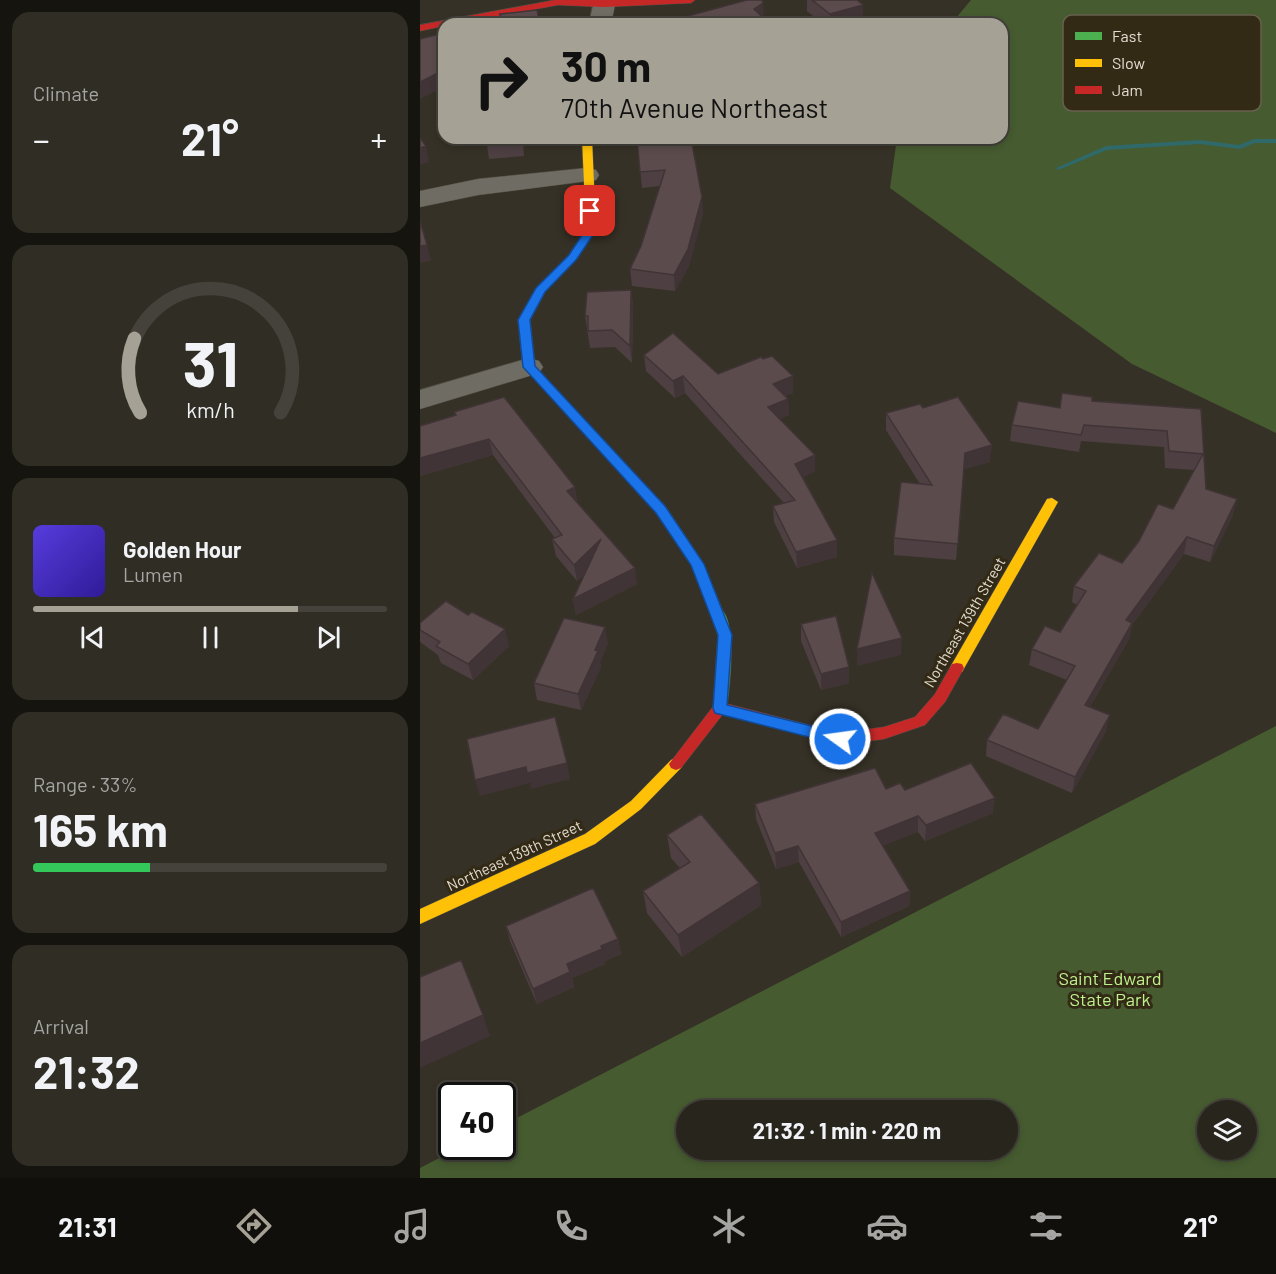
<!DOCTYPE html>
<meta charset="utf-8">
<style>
body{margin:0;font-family:Barlow,sans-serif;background:#302d25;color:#f1f3f6;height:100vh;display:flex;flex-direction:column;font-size:22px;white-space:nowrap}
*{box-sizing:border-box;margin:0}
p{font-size:20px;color:#a5a5a3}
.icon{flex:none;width:33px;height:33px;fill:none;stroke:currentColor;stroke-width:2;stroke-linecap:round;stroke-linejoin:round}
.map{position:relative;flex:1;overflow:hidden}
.sheet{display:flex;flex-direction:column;gap:12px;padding:12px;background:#16140f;width:420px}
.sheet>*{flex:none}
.guide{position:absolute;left:18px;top:18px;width:570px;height:126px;border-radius:18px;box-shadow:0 3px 9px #0003,0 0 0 2px #44423b;background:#a6a195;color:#111;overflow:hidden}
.buttons{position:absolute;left:777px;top:1100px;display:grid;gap:12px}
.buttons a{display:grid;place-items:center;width:60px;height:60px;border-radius:50%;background:#28251c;box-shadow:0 3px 9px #0003,0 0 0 2px #44423b;font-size:30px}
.speed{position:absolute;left:18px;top:1082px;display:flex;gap:12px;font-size:30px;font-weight:700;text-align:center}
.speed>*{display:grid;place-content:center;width:78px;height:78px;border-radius:50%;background:#28251c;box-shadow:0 3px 9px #0003,0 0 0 2px #44423b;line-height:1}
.speed .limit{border:3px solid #111;border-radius:9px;background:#fff;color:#111}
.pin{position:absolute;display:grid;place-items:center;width:51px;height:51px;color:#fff;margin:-26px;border-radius:12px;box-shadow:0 3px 9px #0006}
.me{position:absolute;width:66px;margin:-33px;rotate:284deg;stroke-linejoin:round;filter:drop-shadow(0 0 4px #0008)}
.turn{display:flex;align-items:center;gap:21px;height:126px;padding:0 24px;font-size:27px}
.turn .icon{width:78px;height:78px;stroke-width:2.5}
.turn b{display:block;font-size:42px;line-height:51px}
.big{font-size:45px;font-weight:700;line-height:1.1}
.sheet .widget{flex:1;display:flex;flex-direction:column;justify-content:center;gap:9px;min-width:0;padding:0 21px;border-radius:18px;background:#302d25}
.sheet .dial{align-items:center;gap:0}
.dial svg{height:156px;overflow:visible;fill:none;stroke:#44423b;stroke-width:7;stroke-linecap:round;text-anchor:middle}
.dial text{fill:#f1f3f6;stroke:none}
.song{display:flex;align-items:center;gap:18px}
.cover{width:72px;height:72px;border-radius:9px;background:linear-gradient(135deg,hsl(250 70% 55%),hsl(250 70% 35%))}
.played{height:6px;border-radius:3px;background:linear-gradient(90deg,#a6a195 75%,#44423b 75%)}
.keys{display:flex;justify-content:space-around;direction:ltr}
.heat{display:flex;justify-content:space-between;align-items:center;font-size:33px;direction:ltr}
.charge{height:9px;border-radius:4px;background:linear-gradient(90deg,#34c759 33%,#44423b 0)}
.trip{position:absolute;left:256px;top:1100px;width:342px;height:60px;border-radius:30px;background:#28251c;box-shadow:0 3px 9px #0003,0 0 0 2px #44423b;font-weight:700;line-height:60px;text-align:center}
.tab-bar{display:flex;height:96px;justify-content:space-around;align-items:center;background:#100f0b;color:#a5a5a3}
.tab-bar .icon{width:42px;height:42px}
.tab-bar .on{color:#a6a195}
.tab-bar b{font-size:27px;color:#f1f3f6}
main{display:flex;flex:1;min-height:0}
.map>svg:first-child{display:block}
</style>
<main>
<section class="sheet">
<div class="widget"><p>Climate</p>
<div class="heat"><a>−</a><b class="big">21°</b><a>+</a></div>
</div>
<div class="widget dial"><svg viewBox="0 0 100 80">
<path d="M14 69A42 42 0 1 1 86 69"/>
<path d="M14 69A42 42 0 0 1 11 31" stroke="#a6a195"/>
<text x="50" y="56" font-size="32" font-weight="700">31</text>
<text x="50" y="72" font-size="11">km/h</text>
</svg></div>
<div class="widget">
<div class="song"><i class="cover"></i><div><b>Golden Hour</b><p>Lumen</p></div></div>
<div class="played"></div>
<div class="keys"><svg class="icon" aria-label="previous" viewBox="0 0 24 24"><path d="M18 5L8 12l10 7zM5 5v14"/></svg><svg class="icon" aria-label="pause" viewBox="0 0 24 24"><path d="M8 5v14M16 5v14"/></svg><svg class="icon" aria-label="next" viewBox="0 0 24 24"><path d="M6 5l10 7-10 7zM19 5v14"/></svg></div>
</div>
<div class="widget"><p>Range · 33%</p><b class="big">165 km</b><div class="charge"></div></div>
<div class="widget"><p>Arrival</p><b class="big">21:32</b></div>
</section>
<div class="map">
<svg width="856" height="1178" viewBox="0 0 856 1178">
<rect width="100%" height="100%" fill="#363126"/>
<path fill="#465b30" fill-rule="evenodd" d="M551,0H856V433L712,364L470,188L477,138H582V24H531Z
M856,726V1178H0V1168L42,1146H82L83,1125ZM267,1110H588V1149H267ZM788,1110H826V1149H788Z"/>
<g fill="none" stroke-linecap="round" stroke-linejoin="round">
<path fill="#2f696a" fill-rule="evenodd" d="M834,139H856V143H835L820,149L780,144L687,150L641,169L639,170L636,168L686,146L780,140L819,145Z"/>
<g stroke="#545046" stroke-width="1">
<path id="street" d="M174,0H196L191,24H169Z
M167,168L176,170L179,175L176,180L58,195L0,207V191L58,179Z
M109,358L119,361L123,367L119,373L0,409V390Z"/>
</g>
<g stroke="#545046" stroke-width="1">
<path id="fast" d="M296,606C320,613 309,688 307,708L305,712H295L293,708L298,635L289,611Z"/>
</g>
<g stroke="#545046" stroke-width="1">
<path id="slow" d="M162,138H172L176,229L157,259L125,292L110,320L115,366L200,458L202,461L200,464H192L103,367L98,320L116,288L149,255L166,229Z
M632,498L638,502L542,672H532L530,668L532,664L627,499Z
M256,758L261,760L263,764L261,768L221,809L175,844L0,924V909L165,834L211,801L251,760Z"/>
</g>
<g stroke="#545046" stroke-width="1">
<path id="jam" d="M135,0H275L271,3L184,7L138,5L35,24H24V26L0,31V25Z
M196,457L200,458L246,507L282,561L303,611L301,615H291L271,565L236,513L192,464L190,461L192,458Z
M537,663L542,664L544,668L525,702L505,725L464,739L420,745L303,714L261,768L256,770L251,768L249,764L295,704L300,702L420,733L464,727L495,717L515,694L532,664Z"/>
</g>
<use href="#street" fill="#6f6c63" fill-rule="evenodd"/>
<use href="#fast" fill="#4caf50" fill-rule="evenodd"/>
<use href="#slow" fill="#ffc107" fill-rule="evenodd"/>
<use href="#jam" fill="#c62828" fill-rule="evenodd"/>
</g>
<path fill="#4e4042" d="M387,0H437L443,5V20L430,24H403L387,11Z
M66,138H104V156L69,159Z
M217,138H278V139L271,140L283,213L269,266L255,291L212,286L210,269L221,246L240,186L222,188Z
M211,290L213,306L212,363L195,347L170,348L165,316Z
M224,355L373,393L365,396L368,399L369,415L360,419L395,471L383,477L417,540V557L377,568L354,522L353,506L364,503L265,393L255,398L226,371Z
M672,401L781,409L786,489L813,515L790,562L764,554L712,625L709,639L670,707L686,731L652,793L566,756L567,740L618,729L647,680L609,665L612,649L640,632L657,605L652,602L654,586L702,563L753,509L774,470L745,468L744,447L661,441L659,452L590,441L592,425Z
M503,408L570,462L544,469L536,560L474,555V538L500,484L466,430V413Z
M34,412L158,504L217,584L156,615L153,599L165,574L157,581L136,556L132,539L135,538L73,455L0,476V426L35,415Z
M48,615L89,646L53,680L21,663L18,655L0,642V623Z
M381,624L429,667V683L401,690L381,641Z
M188,643L180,662L181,667L161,710L117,700L114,683Z
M466,789L485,790L573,813L505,841L498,832L463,845L490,891L489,906L421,937L379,862L356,869L336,819L335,804Z
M247,835L339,883L341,905L262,957L227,913L223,891L260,868L251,858Z
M86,926L198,939L201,954L185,961V964L152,978L154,987L117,1004L90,941Z"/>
<path fill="#403436" d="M343,3L344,19L334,9Z
M443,5V20L430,24H410V14Z
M24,70V87L0,99V82Z
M102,138H104V156Z
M6,146L9,162L0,165V148Z
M282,197L283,213L269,266L255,291L254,275Z
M7,245L11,261L0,263V246Z
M211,290L213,306L212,363L210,346Z
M263,376L265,393L255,398L253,381Z
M373,376V393L354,400L353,384Z
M368,399L369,415L349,424L348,407Z
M69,439L73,455L0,476V458Z
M572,445L570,462L544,469L536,560L545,453Z
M395,455V471L376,480L375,464Z
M155,487L158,504L147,491Z
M817,499L813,515L790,562L794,546Z
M767,537L764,554L712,625L709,639L662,721L665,705L706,620Z
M181,539L184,556L157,581L154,565Z
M417,540V557L377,568L376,552Z
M215,568L217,584L156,615L153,599Z
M185,627L188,643L180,662L181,667L161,710L158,694L175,650Z
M85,629L89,646L53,680L48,664Z
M482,638L481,655L437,666V649Z
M429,667V683L401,690V674Z
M690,715L686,731L652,793L655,777Z
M147,763L150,779L111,789L110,783L60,796L55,780L106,767Z
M575,798L573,813L505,841L506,825Z
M498,816V832L455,849V833Z
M378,846L379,862L356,869L355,853Z
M339,883L341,905L262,957L258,935Z
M490,891L489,906L421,937V922Z
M198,939L201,954L185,961V964L152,978L154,987L117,1004L113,989L147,964L181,946Z
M63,1015L70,1036L0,1068V1043Z"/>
<path fill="#5b4b4d" stroke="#403436" stroke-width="1.5" d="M327,0H342L343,3L334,9L350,24H241L242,23Z
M392,0H437L443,5L410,14Z
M117,10L120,24H82L80,14Z
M24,33V70L0,82V39Z
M0,138L6,146L0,148Z
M66,138H102V140L66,143Z
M217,138H271L282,197L268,249L254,275L210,269L221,246L245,170L220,172Z
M0,221L7,245L0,246Z
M211,290L210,346L192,330L168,331V316H165L167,292Z
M253,333L298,374L341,357L343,359L352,356L373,376L353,384L368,399L348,407L395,455L375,464L417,540L376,552L353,506L375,500L263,376L253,381L224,355Z
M642,393L672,397V401L781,409L786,489L817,499L794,546L767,537L706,620L712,623L665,705L690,715L655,777L567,740L583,714L618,729L655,666L612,649L625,626L640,632L666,591L654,586L679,553L702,563L719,541L738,504L753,509L783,454L749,451L747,431L664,425L661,435L592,425L598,401L640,408Z
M84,397L155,487L147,491L215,568L153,599L181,539L154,565L132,539L142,535L69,439L0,458V426L36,415L34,412Z
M538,397L572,445L545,453L538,544L474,538L481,482L512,485L466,413L500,404L503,408Z
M452,573L482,638L437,649Z
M26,601L48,615L52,612L85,629L48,664L16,646L20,642L0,630V623Z
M416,616L429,667L401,674L381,624Z
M144,618L185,627L175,650L178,651L158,694L114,683Z
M135,717L147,763L107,773L106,767L55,780L47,739Z
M551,763L575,798L506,825L498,816L455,833L490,891L421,922L378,846L355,853L335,804L455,768L466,789L480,783L485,790Z
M281,814L339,883L258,935L223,891L270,862L247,835Z
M173,888L198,939L181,946L182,949L147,964L150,972L113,989L86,926Z
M41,960L63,1015L0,1043V977Z"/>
<path fill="#1a73e8" stroke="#114b97" stroke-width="1.5" d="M170,208L175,211L177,229L156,260L125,292L110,320L115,366L245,506L284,564L312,635L307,705L420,733L425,735L427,739L425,743L420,745L295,713L293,708L298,635L271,565L236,513L103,367L98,320L116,288L149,255L166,229L165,211Z"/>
<g text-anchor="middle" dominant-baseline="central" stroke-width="6" stroke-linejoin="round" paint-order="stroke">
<g font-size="15" fill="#e3ddd1" stroke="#332a16">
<text transform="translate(544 622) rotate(-60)">Northeast 139th Street</text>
<text transform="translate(94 855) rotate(-25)">Northeast 139th Street</text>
</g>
<g font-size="18" fill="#bcf18d" stroke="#332a16">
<text x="690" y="978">Saint Edward<tspan x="690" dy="21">State Park</tspan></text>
</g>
</g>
<rect x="643" y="15" width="198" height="96" rx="9" fill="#332a16" stroke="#68604e" stroke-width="1.5"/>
<rect x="655" y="32" width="27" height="8" fill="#4caf50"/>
<rect x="655" y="59" width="27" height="8" fill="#ffc107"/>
<rect x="655" y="86" width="27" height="8" fill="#c62828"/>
<g font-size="16" fill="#e3ddd1">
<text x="692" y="42">Fast</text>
<text x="692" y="69">Slow</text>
<text x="692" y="96">Jam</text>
</g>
</svg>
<div class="buttons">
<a><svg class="icon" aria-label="layers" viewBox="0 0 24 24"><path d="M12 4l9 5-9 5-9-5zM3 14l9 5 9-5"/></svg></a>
</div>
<div class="speed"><div class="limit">40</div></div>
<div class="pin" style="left:170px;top:211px;background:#d93025"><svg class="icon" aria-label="arrive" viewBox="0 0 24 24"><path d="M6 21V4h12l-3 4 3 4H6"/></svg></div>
<svg class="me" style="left:420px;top:739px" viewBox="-20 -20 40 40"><circle r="17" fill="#1a73e8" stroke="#fff" stroke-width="3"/><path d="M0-11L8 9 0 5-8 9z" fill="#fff"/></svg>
<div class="trip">21:32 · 1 min · 220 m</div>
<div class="guide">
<div class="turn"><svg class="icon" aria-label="right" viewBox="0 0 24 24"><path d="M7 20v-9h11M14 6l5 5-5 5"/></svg><div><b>30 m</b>70th Avenue Northeast</div></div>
</div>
</div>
</main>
<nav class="tab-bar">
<b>21:31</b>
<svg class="icon on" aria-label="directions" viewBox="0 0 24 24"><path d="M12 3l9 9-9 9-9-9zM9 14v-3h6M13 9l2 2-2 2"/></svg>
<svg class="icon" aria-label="music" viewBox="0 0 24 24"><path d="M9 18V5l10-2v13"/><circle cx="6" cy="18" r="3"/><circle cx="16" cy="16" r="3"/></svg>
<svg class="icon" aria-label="phone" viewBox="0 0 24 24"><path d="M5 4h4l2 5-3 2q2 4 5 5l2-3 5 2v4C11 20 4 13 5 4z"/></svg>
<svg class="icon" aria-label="climate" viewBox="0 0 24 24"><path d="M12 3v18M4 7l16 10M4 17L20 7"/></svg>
<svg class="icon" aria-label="car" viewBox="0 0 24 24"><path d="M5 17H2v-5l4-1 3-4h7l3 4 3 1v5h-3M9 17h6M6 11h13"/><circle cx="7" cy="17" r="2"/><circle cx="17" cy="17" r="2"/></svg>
<svg class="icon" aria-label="filters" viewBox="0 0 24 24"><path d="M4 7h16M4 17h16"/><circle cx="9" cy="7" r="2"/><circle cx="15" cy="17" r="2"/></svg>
<b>21°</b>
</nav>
